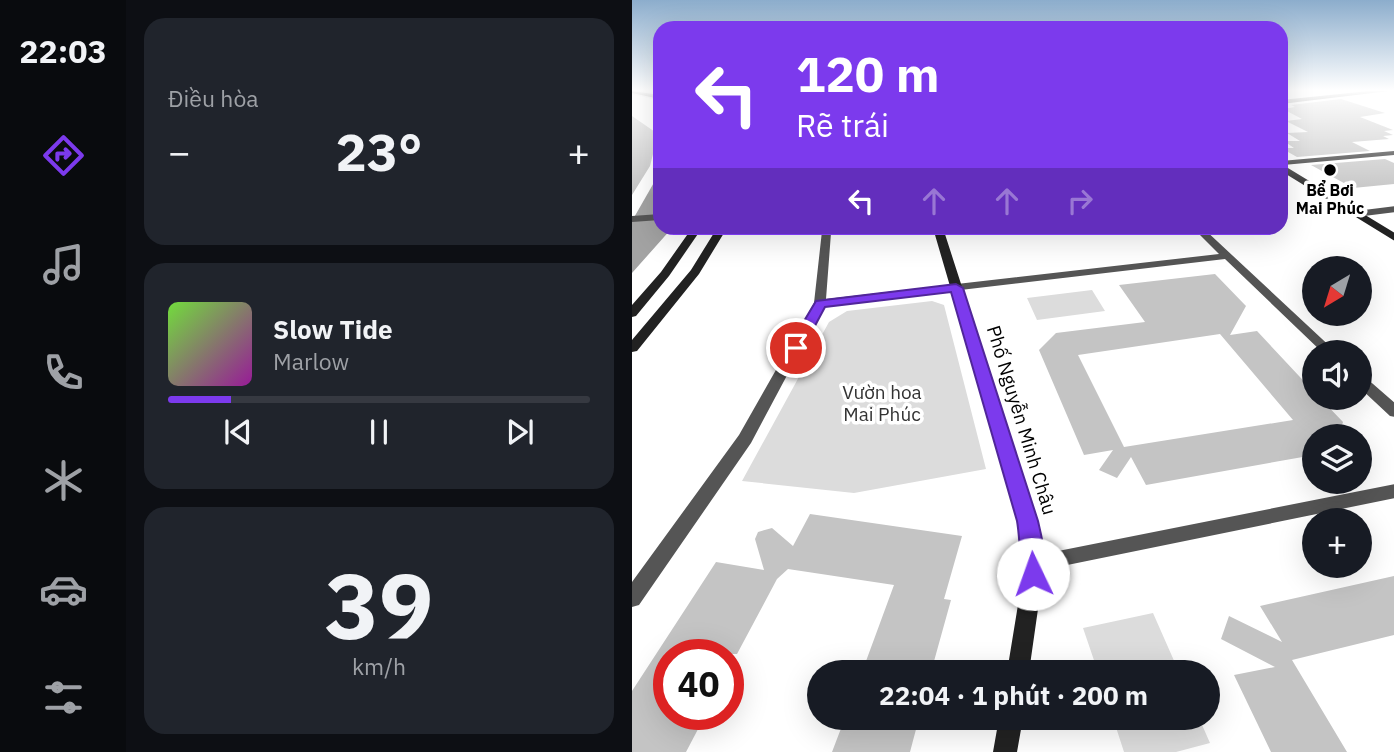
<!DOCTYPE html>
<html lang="vi">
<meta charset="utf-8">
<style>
body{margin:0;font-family:"IBM Plex Sans",sans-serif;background:#20242c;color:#f1f3f6;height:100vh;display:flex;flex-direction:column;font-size:26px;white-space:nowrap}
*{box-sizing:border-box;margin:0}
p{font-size:23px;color:#9ea1a6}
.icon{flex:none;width:38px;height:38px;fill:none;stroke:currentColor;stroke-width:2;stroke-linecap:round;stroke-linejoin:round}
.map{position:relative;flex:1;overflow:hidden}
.drawer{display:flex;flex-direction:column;gap:18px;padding:18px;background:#0d0f14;width:506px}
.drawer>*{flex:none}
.hud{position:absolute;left:21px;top:21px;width:635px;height:214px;border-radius:21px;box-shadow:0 7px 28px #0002;background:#7c3aed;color:#fff;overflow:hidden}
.needle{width:46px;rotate:218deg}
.buttons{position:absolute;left:670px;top:256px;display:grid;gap:14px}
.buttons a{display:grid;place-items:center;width:70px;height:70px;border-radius:50%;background:#171b24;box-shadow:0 7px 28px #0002;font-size:35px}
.speed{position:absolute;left:21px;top:639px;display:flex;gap:14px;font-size:35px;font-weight:700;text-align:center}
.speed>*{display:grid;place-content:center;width:91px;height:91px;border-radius:50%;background:#171b24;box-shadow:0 7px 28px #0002;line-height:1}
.speed .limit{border:10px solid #d22;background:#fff;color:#111}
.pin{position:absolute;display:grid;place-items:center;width:60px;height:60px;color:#fff;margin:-30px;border:4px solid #fff;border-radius:50%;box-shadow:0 2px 7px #0007}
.me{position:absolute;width:77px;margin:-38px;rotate:357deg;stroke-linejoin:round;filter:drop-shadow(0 0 5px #0008)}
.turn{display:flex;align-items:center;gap:24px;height:147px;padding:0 28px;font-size:32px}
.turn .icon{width:91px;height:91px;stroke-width:2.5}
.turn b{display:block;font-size:49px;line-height:60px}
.lanes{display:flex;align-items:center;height:66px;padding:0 28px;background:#0003;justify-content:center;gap:35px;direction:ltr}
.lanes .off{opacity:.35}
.big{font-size:52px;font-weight:800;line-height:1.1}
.drawer .tile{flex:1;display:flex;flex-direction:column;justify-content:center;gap:10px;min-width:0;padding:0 24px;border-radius:21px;background:#20242c}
.drawer .dial{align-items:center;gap:0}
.dial b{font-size:91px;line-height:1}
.song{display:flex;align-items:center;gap:21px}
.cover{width:84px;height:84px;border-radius:10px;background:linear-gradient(135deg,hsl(100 70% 55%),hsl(300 70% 35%))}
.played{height:7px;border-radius:4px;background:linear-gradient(90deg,#7c3aed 15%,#363941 15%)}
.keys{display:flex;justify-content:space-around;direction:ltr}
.heat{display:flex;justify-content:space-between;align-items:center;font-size:38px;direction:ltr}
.trip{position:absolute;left:175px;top:660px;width:413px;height:70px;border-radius:35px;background:#171b24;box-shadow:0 7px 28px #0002;font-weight:800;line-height:70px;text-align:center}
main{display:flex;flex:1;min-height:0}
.tabs{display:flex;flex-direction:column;width:126px;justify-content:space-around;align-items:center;background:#090b0e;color:#9ea1a6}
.tabs .icon{width:49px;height:49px}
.tabs .selected{color:#7c3aed}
.tabs b{font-size:32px;color:#f1f3f6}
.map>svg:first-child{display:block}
</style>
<main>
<nav class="tabs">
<b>22:03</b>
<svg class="icon selected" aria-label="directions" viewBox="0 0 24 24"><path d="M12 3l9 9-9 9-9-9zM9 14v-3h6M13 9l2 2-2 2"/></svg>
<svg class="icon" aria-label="music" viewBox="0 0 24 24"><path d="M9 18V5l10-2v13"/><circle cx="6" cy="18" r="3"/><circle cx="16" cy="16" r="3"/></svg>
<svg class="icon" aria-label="phone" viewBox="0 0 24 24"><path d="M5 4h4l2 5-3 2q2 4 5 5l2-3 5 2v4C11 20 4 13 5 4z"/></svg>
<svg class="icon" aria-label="climate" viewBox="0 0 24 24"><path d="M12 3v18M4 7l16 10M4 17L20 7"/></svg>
<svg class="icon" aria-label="car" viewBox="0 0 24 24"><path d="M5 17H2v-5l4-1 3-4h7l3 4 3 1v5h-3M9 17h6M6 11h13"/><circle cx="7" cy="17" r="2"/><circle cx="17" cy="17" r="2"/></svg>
<svg class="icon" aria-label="filters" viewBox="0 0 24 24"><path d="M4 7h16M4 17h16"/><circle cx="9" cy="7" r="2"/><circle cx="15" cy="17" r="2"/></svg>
</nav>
<section class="drawer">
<div class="tile"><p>Điều hòa</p>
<div class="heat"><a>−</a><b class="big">23°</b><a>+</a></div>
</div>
<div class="tile">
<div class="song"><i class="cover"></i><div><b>Slow Tide</b><p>Marlow</p></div></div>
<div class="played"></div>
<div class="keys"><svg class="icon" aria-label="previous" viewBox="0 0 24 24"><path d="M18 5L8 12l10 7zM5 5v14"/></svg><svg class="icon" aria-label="pause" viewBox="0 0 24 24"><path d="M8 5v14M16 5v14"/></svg><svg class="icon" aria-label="next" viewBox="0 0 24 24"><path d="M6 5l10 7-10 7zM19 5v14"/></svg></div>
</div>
<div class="tile dial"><b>39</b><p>km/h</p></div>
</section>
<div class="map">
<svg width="763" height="752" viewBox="0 0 763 752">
<rect width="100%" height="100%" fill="#fff"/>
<path fill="#dcdcdc" d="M460,290L473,311L405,320L395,298Z
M300,301L312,305L354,469L222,493L110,481L197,322L215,311Z
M521,613L547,672H466L451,628Z
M481,718H567L578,743L544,752H492Z"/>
<path fill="#a3a3a3" d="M28,172V228H40L0,273V221Z"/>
<path fill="#c4c4c4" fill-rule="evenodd" d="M709,99L753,113L728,117L761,130L752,131L761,135L751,136L757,139L720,142L738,151L665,157L649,148H662L652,141H668L655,133L676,132L654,121L670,119L651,109L663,107L659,105Z
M0,116L26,134L18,166L0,195Z
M753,159L762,163V184L721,188L679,165Z
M583,274L614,306L598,335L625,331L682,392V397H687L711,422L707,436H682V455L514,485L499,457L485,478L467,470L481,450L452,455L407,350L424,333L513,322L487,285ZM588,334L661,420L492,447L446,355Z
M178,514L330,536L312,599L319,600L299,672H230L262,585L156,569L145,579L105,654H37V714H74L54,752H0V691L84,562L132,570L123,539L126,532L140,528L161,546Z
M762,576V635L660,660L715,752H639L602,675L643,667L589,639L597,616L650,642L628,606Z
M213,718H287L278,752H200Z"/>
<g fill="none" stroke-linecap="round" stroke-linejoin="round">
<g stroke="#dbdbdb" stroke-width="3">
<path id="primary" d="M0,91L28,95V99L0,93Z"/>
</g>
<path fill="#555" fill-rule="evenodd" d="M737,91H757L649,104V100Z
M763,206V212L724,217L719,214L724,211Z
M28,214V220L0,222V216Z
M561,228H571L704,352H690L593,259L192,306L119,443L7,605L0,607V582L107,435L182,303L190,231L199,233L194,299L587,254Z
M728,376L733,377L763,403V417L758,416L728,388Z
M763,484V498L401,572L394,570L391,564L394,558L401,556Z"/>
<path fill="#222" fill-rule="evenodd" d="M763,151V155L651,165L763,233V241L649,171V161Z
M60,228H70L37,276L4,316L0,317V305L29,272Z
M85,228H95L67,274L5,351L0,352V340L59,270Z
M301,228H311L397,495L410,546L411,574L397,672H375L391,574L392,546L379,495Z
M367,718H391L385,752H361Z"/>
<use href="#primary" fill="#000" fill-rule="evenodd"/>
</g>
<linearGradient id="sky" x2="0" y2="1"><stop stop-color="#8cadcc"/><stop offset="0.46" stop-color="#fff"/><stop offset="1" stop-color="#fff" stop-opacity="0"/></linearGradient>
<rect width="763" height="196" fill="url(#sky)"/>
<path fill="#7c3aed" stroke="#51269a" stroke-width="2" d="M324,284L331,288L406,521C410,539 417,563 409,581L401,584L393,581C388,570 388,537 385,521L319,292L193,307L169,352H159L156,348L184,301Z"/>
<circle fill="#000" stroke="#fff" stroke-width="2.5" cx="698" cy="170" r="7"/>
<g text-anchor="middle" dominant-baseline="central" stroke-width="7" stroke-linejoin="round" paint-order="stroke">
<g font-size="16" font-weight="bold" fill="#000" stroke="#fff">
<text x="698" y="190">Bể Bơi<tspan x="698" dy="18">Mai Phúc</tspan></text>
</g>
<g font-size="19" fill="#333" stroke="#fff">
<text x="250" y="392">Vườn hoa<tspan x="250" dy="22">Mai Phúc</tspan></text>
</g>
<g font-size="19" fill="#000" stroke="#fff">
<text transform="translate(390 420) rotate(73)">Phố Nguyễn Minh Châu</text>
</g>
</g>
</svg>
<div class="buttons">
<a><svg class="needle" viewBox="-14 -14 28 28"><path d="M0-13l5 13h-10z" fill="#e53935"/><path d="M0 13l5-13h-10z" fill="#9ea1a6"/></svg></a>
<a><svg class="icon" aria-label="sound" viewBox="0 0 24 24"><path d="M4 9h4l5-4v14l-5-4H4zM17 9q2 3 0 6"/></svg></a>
<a><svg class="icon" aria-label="layers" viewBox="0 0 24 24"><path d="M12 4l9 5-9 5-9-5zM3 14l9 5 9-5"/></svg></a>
<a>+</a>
</div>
<div class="speed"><div class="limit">40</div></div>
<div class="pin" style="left:164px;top:348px;background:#d93025"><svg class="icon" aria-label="arrive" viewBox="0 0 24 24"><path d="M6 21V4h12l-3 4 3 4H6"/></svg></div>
<svg class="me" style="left:401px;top:574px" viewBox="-20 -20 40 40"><circle r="19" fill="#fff"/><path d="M0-13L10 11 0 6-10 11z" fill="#7c3aed"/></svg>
<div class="trip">22:04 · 1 phút · 200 m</div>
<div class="hud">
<div class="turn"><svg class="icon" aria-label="left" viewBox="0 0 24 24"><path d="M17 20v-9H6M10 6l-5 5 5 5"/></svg><div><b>120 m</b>Rẽ trái</div></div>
<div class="lanes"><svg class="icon" aria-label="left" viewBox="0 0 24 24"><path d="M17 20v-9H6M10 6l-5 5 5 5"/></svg><svg class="icon off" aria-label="ahead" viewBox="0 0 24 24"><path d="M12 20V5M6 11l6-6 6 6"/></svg><svg class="icon off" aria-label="ahead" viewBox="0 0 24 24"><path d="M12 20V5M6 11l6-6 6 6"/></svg><svg class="icon off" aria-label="right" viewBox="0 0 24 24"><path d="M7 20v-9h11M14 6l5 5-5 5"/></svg></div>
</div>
</div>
</main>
